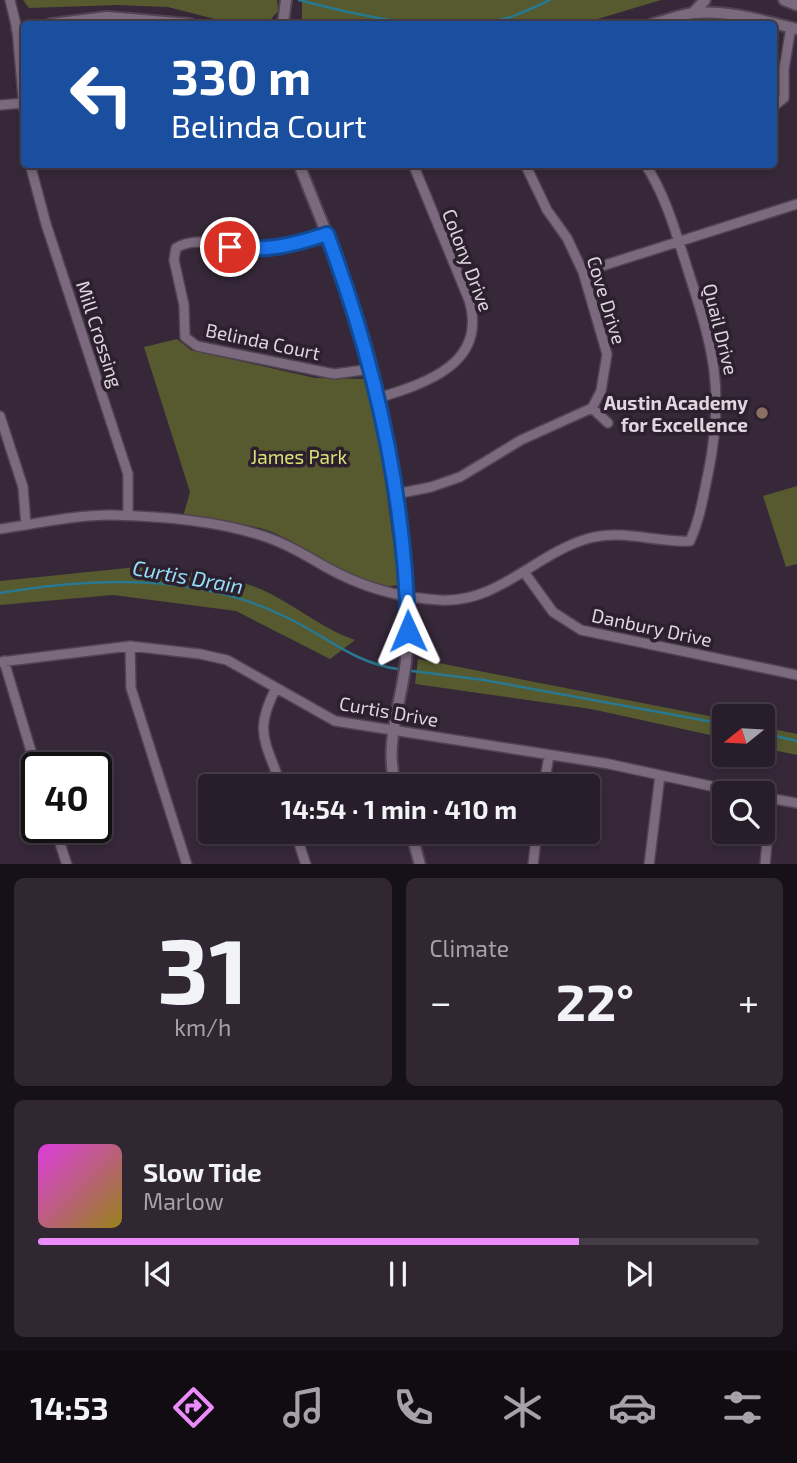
<!DOCTYPE html>
<meta charset="utf-8">
<style>
body{margin:0;font-family:"Exo 2",sans-serif;background:#302733;color:#f1f3f6;height:100vh;display:flex;flex-direction:column;font-size:26px;white-space:nowrap}
*{box-sizing:border-box;margin:0}
p{font-size:23px;color:#a5a2a9}
.icon{flex:none;width:38px;height:38px;fill:none;stroke:currentColor;stroke-width:2;stroke-linecap:round;stroke-linejoin:round}
.map{position:relative;height:864px;overflow:hidden}
.side{display:flex;flex-direction:column;gap:14px;padding:14px;background:#161018;flex:1}
.side>*{flex:none}
.top-card{position:absolute;left:21px;top:21px;width:756px;height:147px;border-radius:7px;box-shadow:0 4px 10px #0003,0 0 0 2px #443c47;background:#1a4fa0;color:#fff;overflow:hidden}
.needle{width:46px;rotate:252deg}
.buttons{position:absolute;left:712px;top:704px;display:grid;gap:14px}
.buttons a{display:grid;place-items:center;width:63px;height:63px;border-radius:7px;background:#281e2b;box-shadow:0 4px 10px #0003,0 0 0 2px #443c47;font-size:35px}
.speed{position:absolute;left:21px;top:752px;display:flex;gap:14px;font-size:35px;font-weight:700;text-align:center}
.speed>*{display:grid;place-content:center;width:91px;height:91px;border-radius:50%;background:#281e2b;box-shadow:0 4px 10px #0003,0 0 0 2px #443c47;line-height:1}
.speed .limit{border:4px solid #111;border-radius:10px;background:#fff;color:#111}
.pin{position:absolute;display:grid;place-items:center;width:60px;height:60px;color:#fff;margin:-30px;border:4px solid #fff;border-radius:50%;box-shadow:0 2px 7px #0007}
.me{position:absolute;width:77px;margin:-38px;rotate:359deg;stroke-linejoin:round;filter:drop-shadow(0 0 5px #0008)}
.turn{display:flex;align-items:center;gap:24px;height:147px;padding:0 35px;font-size:32px}
.turn .icon{width:91px;height:91px;stroke-width:2.5}
.turn b{display:block;font-size:49px;line-height:60px}
.big{font-size:52px;font-weight:700;line-height:1.1}
.side .widget{flex:1;display:flex;flex-direction:column;justify-content:center;gap:10px;min-width:0;padding:0 24px;border-radius:10px;background:#302733}
.side .dial{align-items:center;gap:0}
.dial b{font-size:91px;line-height:1}
.song{display:flex;align-items:center;gap:21px}
.cover{width:84px;height:84px;border-radius:10px;background:linear-gradient(135deg,hsl(300 70% 55%),hsl(50 70% 35%))}
.played{height:7px;border-radius:4px;background:linear-gradient(90deg,#ec8cfb 75%,#443c47 75%)}
.keys{display:flex;justify-content:space-around;direction:ltr}
.heat{display:flex;justify-content:space-between;align-items:center;font-size:38px;direction:ltr}
.side .tiles{flex:1;display:grid;gap:14px;grid-template-columns:1fr 1fr}
.widget:last-child{grid-column:span 2}
.trip{position:absolute;left:198px;top:774px;width:402px;height:70px;border-radius:7px;background:#281e2b;box-shadow:0 4px 10px #0003,0 0 0 2px #443c47;font-weight:700;line-height:70px;text-align:center}
.dock{display:flex;height:112px;justify-content:space-around;align-items:center;background:#100c11;color:#a5a2a9}
.dock .icon{width:49px;height:49px}
.dock .on{color:#ec8cfb}
.dock b{font-size:32px;color:#f1f3f6}
.map>svg:first-child{display:block}
</style>
<div class="map">
<svg width="797" height="865" viewBox="0 0 797 865">
<rect width="100%" height="100%" fill="#362839"/>
<path fill="#565a2e" d="M23,0H277L278,11L267,24H234L168,7L117,5L29,8Z
M302,0H661L581,24H302Z
M177,339L191,350L315,378L365,379L380,444L399,585C352,594 305,539 260,528C235,522 208,520 183,517L190,492L144,347Z
M797,486V564L786,567L763,496Z
M137,567C180,573 229,573 269,593C299,608 323,629 355,640L330,659L236,611L113,595L0,605V581Z
M418,659L724,719V738L591,709L415,684Z
M763,727L797,734V755L763,748Z"/>
<g fill="none" stroke-linecap="round" stroke-linejoin="round">
<path stroke="#287891" stroke-width="2.5" d="M299,0C360,16 426,31 490,22C511,19 530,9 550,0
M0,593C96,577 198,573 288,618C326,636 354,663 398,669
M412,671L484,680L724,724
M763,733L797,741"/>
<g stroke="#504452" stroke-width="12">
<path id="minor" d="M10,0L17,29L24,109
M0,105L24,103
M774,106L784,98V69L791,27
M30,164L46,224L128,474V516
M327,234C304,241 281,251 257,251C230,251 201,233 176,248L174,260L184,305L185,337L197,346L334,374L371,369
M583,272L797,204
M378,398C427,383 488,363 469,300L413,164
M592,408L608,423
M0,416L23,487L26,525
M396,494L431,487L460,477L521,440L592,408L601,391L607,354L583,272L567,238L547,210L525,164
M0,529C36,524 74,515 111,515C157,516 218,521 263,536C285,543 305,555 324,566C359,586 400,598 440,600C498,604 537,552 590,538C624,529 656,543 690,541C700,519 703,497 708,474C726,386 712,346 686,264C675,230 665,194 645,164
M524,572L553,612L581,630L797,675
M130,646L131,688L187,865
M4,661L37,771
M0,662L130,646L200,654L227,660L335,721L609,764L743,793
M276,688C253,733 266,741 281,786
M544,786L549,755
M763,797L797,803
M55,828L67,865
M295,831L306,865
M533,865L537,831
M649,865L660,775
M765,865L771,798"/>
</g>
<g stroke="#504452" stroke-width="14">
<path id="tertiary" d="M784,0L797,5
M693,13L705,0
M51,24L107,17L190,24
M283,24L286,0
M652,24C666,21 681,14 694,13C729,10 764,21 797,29
M17,29L24,28
M299,164C317,211 337,256 353,304C383,394 402,495 407,591C408,614 409,637 406,660C402,701 383,746 396,786
M411,831L420,865"/>
</g>
<use href="#minor" stroke="#7b6a7d" stroke-width="9"/>
<use href="#tertiary" stroke="#7b6a7d" stroke-width="10"/>
</g>
<g fill="none" stroke-linecap="round" stroke-linejoin="round">
<g stroke="#114b97" stroke-width="18">
<path id="route" d="M230,247C266,252 293,245 327,234C375,362 405,495 408,631"/>
</g>
<use href="#route" stroke="#1a73e8" stroke-width="12"/>
</g>
<circle fill="#8d6e63" stroke="#2c1f2e" stroke-width="2.5" cx="762" cy="413" r="7"/>
<g text-anchor="middle" dominant-baseline="central" stroke-width="7" stroke-linejoin="round" paint-order="stroke">
<g font-size="19" fill="#dfd6e0" stroke="#2c1f2e">
<text transform="translate(468 260) rotate(69)">Colony Drive</text>
<text transform="translate(607 300) rotate(73)">Cove Drive</text>
<text transform="translate(721 329) rotate(76)">Quail Drive</text>
<text transform="translate(100 334) rotate(72)">Mill Crossing</text>
<text transform="translate(263 341) rotate(12)">Belinda Court</text>
<text transform="translate(652 627) rotate(12)">Danbury Drive</text>
<text transform="translate(389 711) rotate(10)">Curtis Drive</text>
</g>
<g font-size="19" font-weight="bold" fill="#dfd6e0" stroke="#2c1f2e" text-anchor="end">
<text x="748" y="402">Austin Academy<tspan x="748" dy="22">for Excellence</tspan></text>
</g>
<g font-size="19" fill="#d8e374" stroke="#2c1f2e">
<text x="299" y="456">James Park</text>
</g>
<g font-size="21" font-style="italic" fill="#96e0fa" stroke="#2c1f2e">
<text transform="translate(188 576) rotate(10)">Curtis Drain</text>
</g>
</g>
</svg>
<div class="buttons">
<a><svg class="needle" viewBox="-14 -14 28 28"><path d="M0-13l5 13h-10z" fill="#e53935"/><path d="M0 13l5-13h-10z" fill="#a5a2a9"/></svg></a>
<a><svg class="icon" aria-label="search" viewBox="0 0 24 24"><circle cx="10" cy="10" r="6"/><path d="M15 15l6 6"/></svg></a>
</div>
<div class="speed"><div class="limit">40</div></div>
<div class="pin" style="left:230px;top:247px;background:#d93025"><svg class="icon" aria-label="arrive" viewBox="0 0 24 24"><path d="M6 21V4h12l-3 4 3 4H6"/></svg></div>
<svg class="me" style="left:408px;top:631px" viewBox="-20 -20 40 40"><path d="M0-17L14 15 0 8-14 15z" fill="#1a73e8" stroke="#fff" stroke-width="4"/></svg>
<div class="trip">14:54 · 1 min · 410 m</div>
<div class="top-card">
<div class="turn"><svg class="icon" aria-label="left" viewBox="0 0 24 24"><path d="M17 20v-9H6M10 6l-5 5 5 5"/></svg><div><b>330 m</b>Belinda Court</div></div>
</div>
</div>
<section class="side">
<div class="tiles">
<div class="widget dial"><b>31</b><p>km/h</p></div>
<div class="widget"><p>Climate</p>
<div class="heat"><a>−</a><b class="big">22°</b><a>+</a></div>
</div>
<div class="widget">
<div class="song"><i class="cover"></i><div><b>Slow Tide</b><p>Marlow</p></div></div>
<div class="played"></div>
<div class="keys"><svg class="icon" aria-label="previous" viewBox="0 0 24 24"><path d="M18 5L8 12l10 7zM5 5v14"/></svg><svg class="icon" aria-label="pause" viewBox="0 0 24 24"><path d="M8 5v14M16 5v14"/></svg><svg class="icon" aria-label="next" viewBox="0 0 24 24"><path d="M6 5l10 7-10 7zM19 5v14"/></svg></div>
</div>
</div>
</section>
<nav class="dock">
<b>14:53</b>
<svg class="icon on" aria-label="directions" viewBox="0 0 24 24"><path d="M12 3l9 9-9 9-9-9zM9 14v-3h6M13 9l2 2-2 2"/></svg>
<svg class="icon" aria-label="music" viewBox="0 0 24 24"><path d="M9 18V5l10-2v13"/><circle cx="6" cy="18" r="3"/><circle cx="16" cy="16" r="3"/></svg>
<svg class="icon" aria-label="phone" viewBox="0 0 24 24"><path d="M5 4h4l2 5-3 2q2 4 5 5l2-3 5 2v4C11 20 4 13 5 4z"/></svg>
<svg class="icon" aria-label="climate" viewBox="0 0 24 24"><path d="M12 3v18M4 7l16 10M4 17L20 7"/></svg>
<svg class="icon" aria-label="car" viewBox="0 0 24 24"><path d="M5 17H2v-5l4-1 3-4h7l3 4 3 1v5h-3M9 17h6M6 11h13"/><circle cx="7" cy="17" r="2"/><circle cx="17" cy="17" r="2"/></svg>
<svg class="icon" aria-label="filters" viewBox="0 0 24 24"><path d="M4 7h16M4 17h16"/><circle cx="9" cy="7" r="2"/><circle cx="15" cy="17" r="2"/></svg>
</nav>
